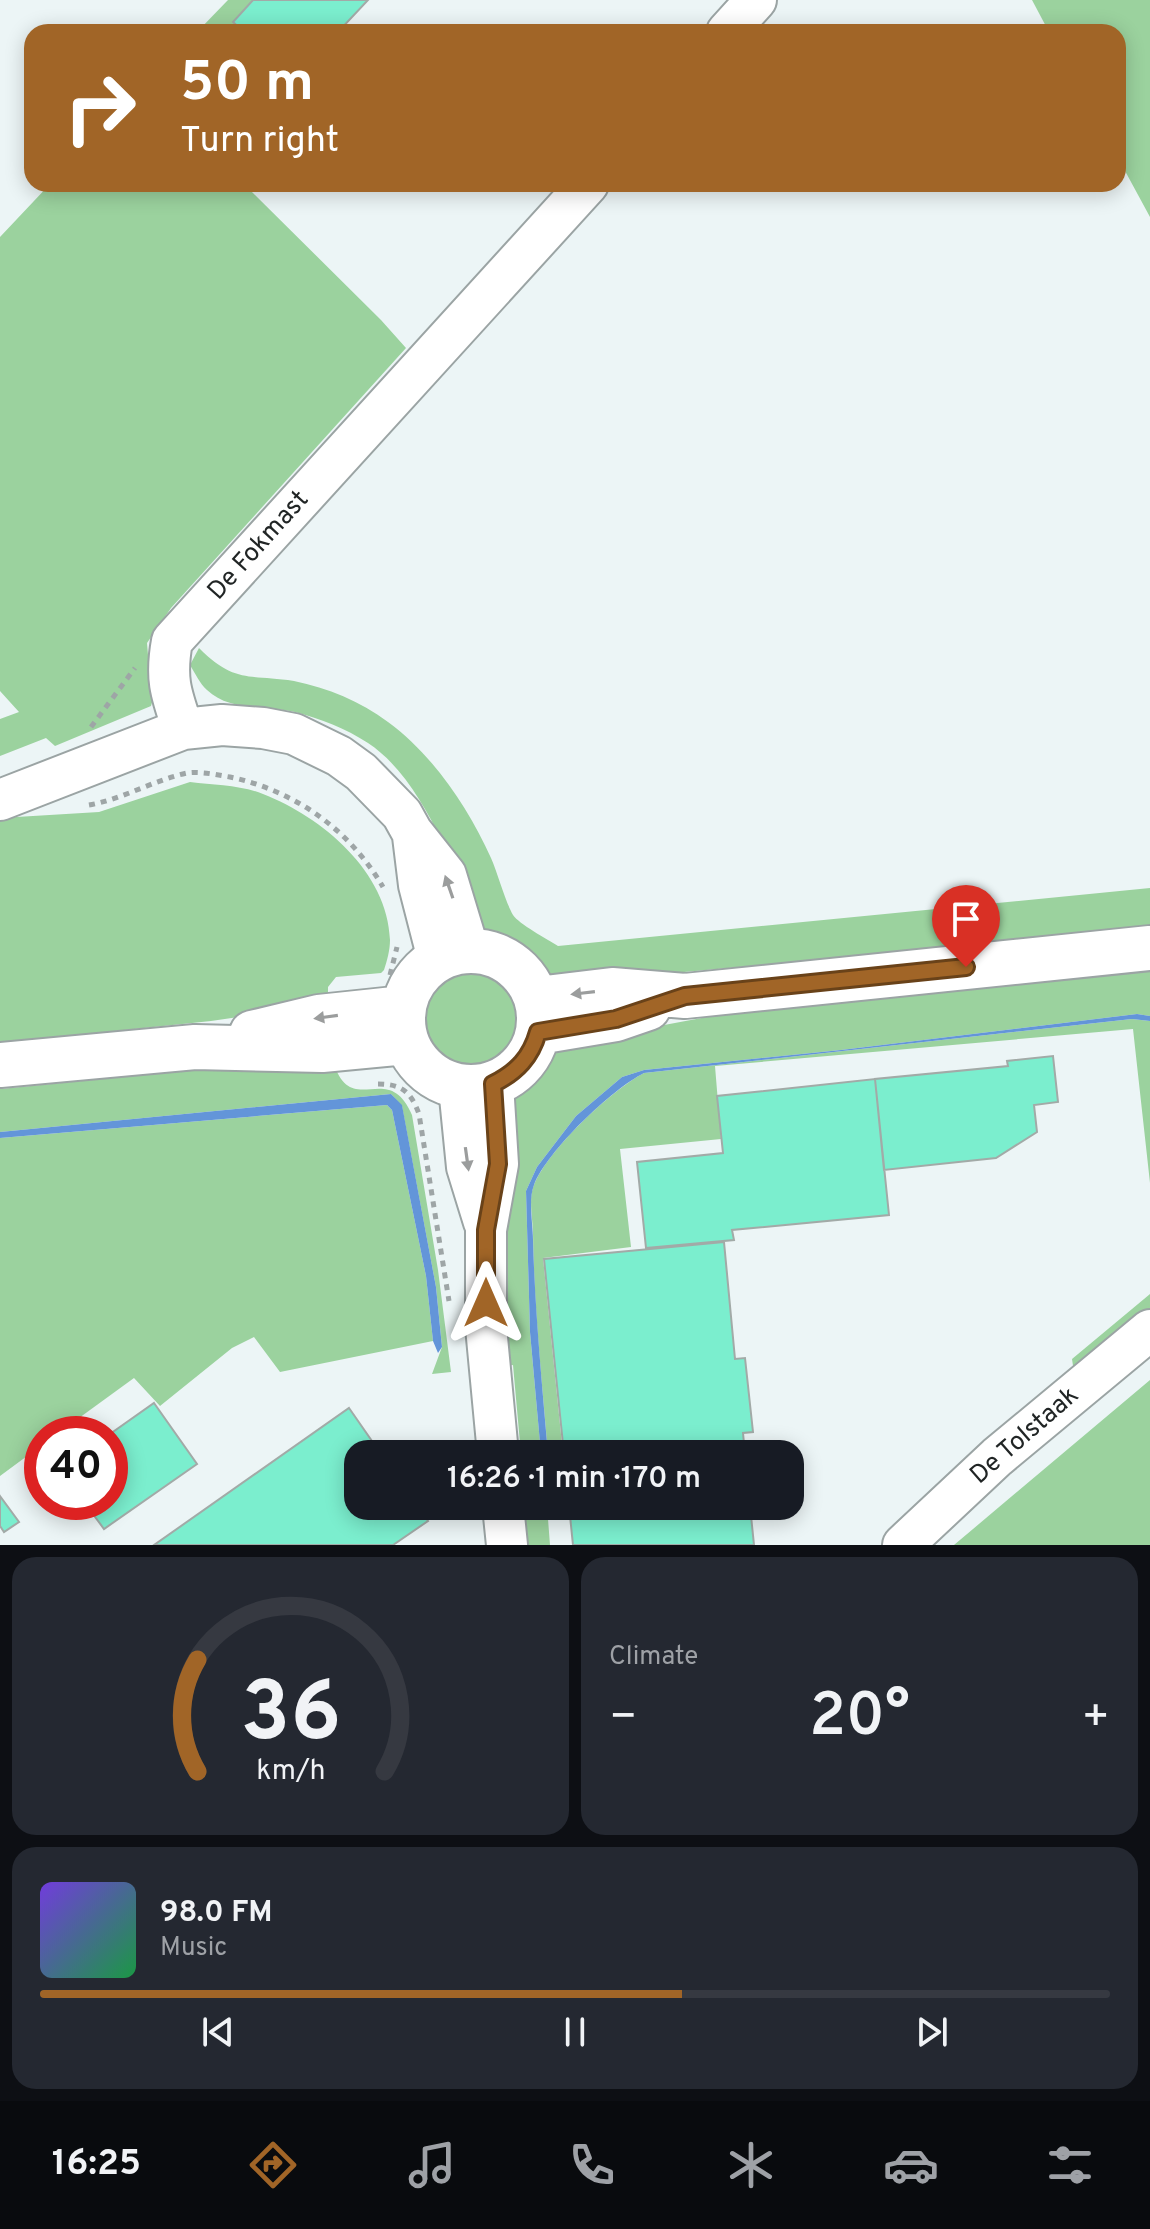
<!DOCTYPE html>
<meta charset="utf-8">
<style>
body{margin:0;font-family:Overpass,sans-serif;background:#242831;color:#f1f3f6;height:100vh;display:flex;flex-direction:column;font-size:30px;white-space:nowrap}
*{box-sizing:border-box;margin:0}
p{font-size:26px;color:#9ea1a6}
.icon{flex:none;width:44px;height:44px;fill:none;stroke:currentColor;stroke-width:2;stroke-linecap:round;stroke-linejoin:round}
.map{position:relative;height:1545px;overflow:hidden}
.side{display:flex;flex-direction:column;gap:12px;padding:12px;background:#0d0f14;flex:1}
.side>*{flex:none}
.hud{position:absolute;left:24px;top:24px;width:1102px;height:168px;border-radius:24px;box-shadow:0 4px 20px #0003;background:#a16527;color:#fff;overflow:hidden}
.speed{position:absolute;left:24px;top:1416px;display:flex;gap:16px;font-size:40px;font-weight:700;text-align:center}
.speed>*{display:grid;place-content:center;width:104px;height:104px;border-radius:50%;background:#171b24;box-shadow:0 4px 20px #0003;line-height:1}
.speed .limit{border:12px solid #d22;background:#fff;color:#111}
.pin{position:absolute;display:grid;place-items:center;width:68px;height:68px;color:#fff;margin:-82px -34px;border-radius:50% 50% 50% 0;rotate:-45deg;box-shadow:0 0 8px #0007}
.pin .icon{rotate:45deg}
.me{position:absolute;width:88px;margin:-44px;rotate:0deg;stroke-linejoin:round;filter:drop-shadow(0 0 6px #0008)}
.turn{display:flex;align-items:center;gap:28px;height:168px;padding:0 24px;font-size:36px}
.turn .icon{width:104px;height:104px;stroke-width:2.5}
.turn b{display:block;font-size:56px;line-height:68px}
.big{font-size:60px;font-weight:600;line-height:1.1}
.side .tile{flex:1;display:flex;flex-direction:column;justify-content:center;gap:12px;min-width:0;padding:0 28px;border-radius:24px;background:#242831}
.side .dial{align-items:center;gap:0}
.dial svg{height:208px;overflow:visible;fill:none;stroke:#363941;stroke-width:7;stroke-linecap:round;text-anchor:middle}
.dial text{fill:#f1f3f6;stroke:none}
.song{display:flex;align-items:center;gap:24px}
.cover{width:96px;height:96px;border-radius:12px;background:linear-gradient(135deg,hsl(260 70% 55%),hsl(140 70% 35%))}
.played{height:8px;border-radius:4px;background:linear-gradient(90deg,#a16527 60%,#363941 60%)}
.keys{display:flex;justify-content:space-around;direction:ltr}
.heat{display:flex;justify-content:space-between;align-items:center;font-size:44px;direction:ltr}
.side .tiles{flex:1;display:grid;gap:12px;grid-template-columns:1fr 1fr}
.tile:last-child{grid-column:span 2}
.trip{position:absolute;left:344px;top:1440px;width:460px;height:80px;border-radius:24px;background:#171b24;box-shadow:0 4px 20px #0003;font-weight:600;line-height:80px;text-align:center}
.menu{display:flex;height:128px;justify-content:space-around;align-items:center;background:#090b0e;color:#9ea1a6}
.menu .icon{width:56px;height:56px}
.menu .on{color:#a16527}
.menu b{font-size:36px;color:#f1f3f6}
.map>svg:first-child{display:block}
</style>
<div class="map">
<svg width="1150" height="1545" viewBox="0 0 1150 1545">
<rect width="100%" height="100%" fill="#ecf5f6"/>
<path fill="#9bd29e" d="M228,0H260L228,32H197Z
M1032,0H1150V217L1118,158V32H1049Z
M50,184H244L381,320L406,348L171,608L147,643L149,667L155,692L151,706L55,746L46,738L0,756V719L19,712L0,691V237Z
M199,648C235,684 249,674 294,681C328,688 360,701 388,722C433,755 468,807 491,858C498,874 505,901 513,915C519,924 547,939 558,946L1150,888V930L563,983C545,978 535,967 519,956C506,946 493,940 482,929C454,871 424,780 368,743C345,728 321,719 295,712C266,705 230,712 207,690C200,684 195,673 190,665Z
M190,782C214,785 241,785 263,794C322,817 388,872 390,940C390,950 387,961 384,970L381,973L336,977L328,987V1004L211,1021L0,1043V818L99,812Z
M1150,967V1016L1137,1014L841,1050L644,1070L622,1077L576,1116L537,1167L526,1191L530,1332L541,1454H521L513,1365L505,1366L502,1258L512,1095L547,1053L557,1045L707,1017Z
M426 1019a46 46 0 1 1 92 0a46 46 0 1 1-92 0Z
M1132,1019L1150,1021V1183L1133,1029L715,1066L721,1139L620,1149L631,1247L543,1258L563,1454H548C542,1381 534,1308 533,1234C533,1220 528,1198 534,1185C548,1150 610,1091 644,1073Z
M333,1061C351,1121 388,1058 412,1115L438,1270L451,1372L432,1374L442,1347L436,1287L402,1106L391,1094L0,1132V1089L193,1070Z
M387,1105L392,1110L426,1276L433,1341L280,1372L254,1337L232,1348L160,1406L134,1378L57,1434H42V1445L0,1476V1138Z
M1150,1294V1314L1075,1379L1072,1359Z
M1150,1380V1545H954Z
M518,1506H547L550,1545H522Z"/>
<path fill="#6395d9" d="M1137,1014L1150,1016V1021L1132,1019L644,1073C612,1089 547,1151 534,1185C528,1200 533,1224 533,1240C535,1312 542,1383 548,1454H541L530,1332L526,1191L537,1167L576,1116L622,1077L644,1070L841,1050Z
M391,1094L402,1105L436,1287L442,1347L438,1353L433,1341L426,1276L392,1110L387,1105L0,1138V1132Z"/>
<path fill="#7beece" stroke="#a2aaa7" stroke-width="2" d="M253,0H368L338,32H244L233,22Z
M1053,1056L1058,1102L1034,1105L1037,1132L996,1158L884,1170L875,1079L1008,1066L1007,1061Z
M875,1079L889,1215L732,1230L734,1240L646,1248L637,1162L723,1153L717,1096Z
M724,1242L735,1359L745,1358L753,1432L743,1433L745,1454H564L544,1259Z
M154,1403L197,1464L104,1529L84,1502H110V1434Z
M349,1408L381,1454H358V1506H417L428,1521L393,1545H154Z
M0,1496L19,1522L4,1532L0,1526Z
M569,1506H750L754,1545H573Z"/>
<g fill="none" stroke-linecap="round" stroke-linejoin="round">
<g stroke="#9ba4a4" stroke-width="44">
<path id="minor" d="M727,32L756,0
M183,729C171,694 165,679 172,641L588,184
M0,800L183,729L222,725L263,728L294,734L339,756L361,772L402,814L412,832L446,875L469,951
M413,836L419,885L438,959
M493,1084L498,1164L486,1230V1327L498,1454
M459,1087L467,1167L484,1222
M503,1506L507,1545
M903,1545L997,1457L1150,1330"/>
</g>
<g stroke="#9ba4a4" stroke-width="48">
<path id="major" d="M403 1019a68 68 0 1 1 136 0a68 68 0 1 1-136 0Z
M537,999L612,990L685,996L1150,948
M538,1032L616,1019L648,1008
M252,1033L319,1017L404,1008
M0,1065L195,1047L322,1050L406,1042"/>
</g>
<path stroke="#9ea5a6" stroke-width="5" stroke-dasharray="6 6" stroke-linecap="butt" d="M91,727L135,668
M89,805C123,799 154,780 187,773C201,771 217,775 230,777C295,791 349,829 383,887
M390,975L397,947
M378,1084C402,1084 411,1092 419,1114L449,1301"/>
<use href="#minor" stroke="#fff" stroke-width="40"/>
<use href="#major" stroke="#fff" stroke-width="44"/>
</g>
<defs><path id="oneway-solid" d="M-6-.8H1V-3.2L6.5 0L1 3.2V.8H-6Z" transform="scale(2)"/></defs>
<g fill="#9b9d9d">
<use href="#oneway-solid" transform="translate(449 887) rotate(-109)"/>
<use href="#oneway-solid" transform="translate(583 993) rotate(173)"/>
<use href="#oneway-solid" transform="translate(326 1017) rotate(172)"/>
<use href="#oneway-solid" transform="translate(467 1159) rotate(82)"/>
</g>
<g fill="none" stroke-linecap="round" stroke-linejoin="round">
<g stroke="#694219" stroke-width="20">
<path id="route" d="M486,1303V1230L498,1164L493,1084C517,1072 531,1057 538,1032L616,1019L685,996L966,967"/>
</g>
<use href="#route" stroke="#a16527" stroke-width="14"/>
</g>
<g text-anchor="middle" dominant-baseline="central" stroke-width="8" stroke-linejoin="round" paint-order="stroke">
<g font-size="26" fill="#212525" stroke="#fff">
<text transform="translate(259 546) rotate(-48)">De Fokmast</text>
<text transform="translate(1025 1436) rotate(-41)">De Tolstaak</text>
</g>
</g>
</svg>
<div class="speed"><div class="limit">40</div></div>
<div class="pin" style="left:966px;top:967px;background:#d93025"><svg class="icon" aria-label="arrive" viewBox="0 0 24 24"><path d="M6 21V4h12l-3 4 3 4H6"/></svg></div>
<svg class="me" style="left:486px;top:1303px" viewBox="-20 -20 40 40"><path d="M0-17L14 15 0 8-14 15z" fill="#a16527" stroke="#fff" stroke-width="4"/></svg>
<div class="trip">16:26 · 1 min · 170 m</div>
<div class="hud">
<div class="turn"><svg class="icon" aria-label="right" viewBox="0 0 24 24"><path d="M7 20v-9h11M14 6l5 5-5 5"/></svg><div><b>50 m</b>Turn right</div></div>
</div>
</div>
<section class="side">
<div class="tiles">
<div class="tile dial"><svg viewBox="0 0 100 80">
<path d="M14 69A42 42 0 1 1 86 69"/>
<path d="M14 69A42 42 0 0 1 14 26" stroke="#a16527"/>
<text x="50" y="56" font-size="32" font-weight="700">36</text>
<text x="50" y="72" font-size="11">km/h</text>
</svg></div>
<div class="tile"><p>Climate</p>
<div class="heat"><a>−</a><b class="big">20°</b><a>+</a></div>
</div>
<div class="tile">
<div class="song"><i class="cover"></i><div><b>98.0 FM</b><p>Music</p></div></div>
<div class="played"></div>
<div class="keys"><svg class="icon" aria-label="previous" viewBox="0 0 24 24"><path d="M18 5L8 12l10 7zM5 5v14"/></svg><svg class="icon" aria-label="pause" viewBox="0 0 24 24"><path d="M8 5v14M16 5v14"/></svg><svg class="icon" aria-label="next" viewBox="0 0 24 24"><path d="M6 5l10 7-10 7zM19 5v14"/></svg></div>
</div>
</div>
</section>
<nav class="menu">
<b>16:25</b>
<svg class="icon on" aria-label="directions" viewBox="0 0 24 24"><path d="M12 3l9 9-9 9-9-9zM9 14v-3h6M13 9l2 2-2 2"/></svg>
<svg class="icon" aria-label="music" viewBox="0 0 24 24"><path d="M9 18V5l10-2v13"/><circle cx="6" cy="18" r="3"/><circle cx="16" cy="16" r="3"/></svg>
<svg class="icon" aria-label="phone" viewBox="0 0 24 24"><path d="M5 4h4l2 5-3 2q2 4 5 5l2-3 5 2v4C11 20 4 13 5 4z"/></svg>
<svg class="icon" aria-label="climate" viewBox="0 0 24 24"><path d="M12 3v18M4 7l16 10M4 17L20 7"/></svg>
<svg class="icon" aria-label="car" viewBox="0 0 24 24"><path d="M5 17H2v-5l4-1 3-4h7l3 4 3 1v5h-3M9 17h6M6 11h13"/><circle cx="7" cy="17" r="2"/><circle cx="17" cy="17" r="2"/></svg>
<svg class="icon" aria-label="filters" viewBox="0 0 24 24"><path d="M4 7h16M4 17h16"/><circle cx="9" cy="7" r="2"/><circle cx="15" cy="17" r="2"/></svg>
</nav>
